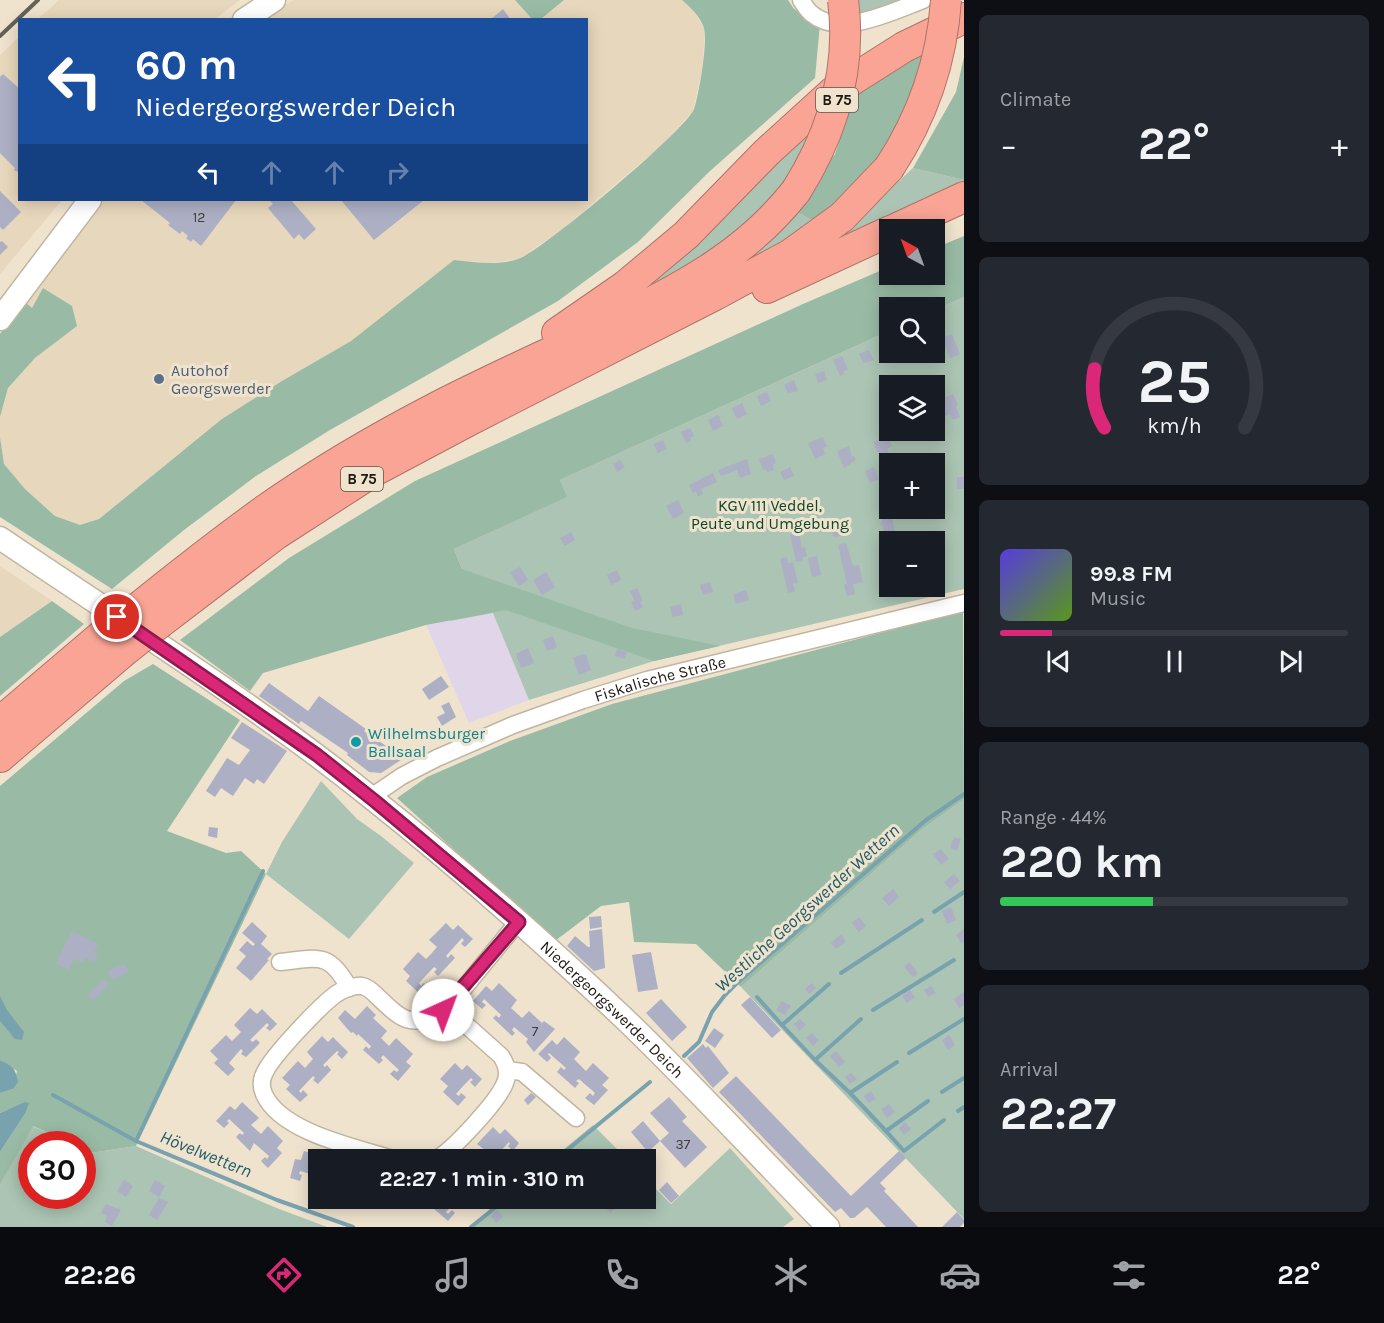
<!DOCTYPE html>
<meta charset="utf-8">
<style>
body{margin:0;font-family:Karla,sans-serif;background:#242831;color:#f1f3f6;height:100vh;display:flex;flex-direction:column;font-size:22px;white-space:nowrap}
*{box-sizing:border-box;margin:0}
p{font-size:20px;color:#9ea1a6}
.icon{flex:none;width:33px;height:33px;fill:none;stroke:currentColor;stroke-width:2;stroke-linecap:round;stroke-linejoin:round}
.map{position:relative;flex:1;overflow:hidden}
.side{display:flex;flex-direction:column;gap:15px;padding:15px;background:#0d0f14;width:420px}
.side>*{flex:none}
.guide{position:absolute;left:18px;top:18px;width:570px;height:183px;border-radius:0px;box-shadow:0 3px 15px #0003;background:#1a4fa0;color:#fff;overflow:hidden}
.needle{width:39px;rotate:319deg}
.fabs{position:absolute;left:879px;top:219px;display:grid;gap:12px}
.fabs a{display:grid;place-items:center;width:66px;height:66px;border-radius:0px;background:#171b24;box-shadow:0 3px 15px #0003;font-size:30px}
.speed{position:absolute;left:18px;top:1131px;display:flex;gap:12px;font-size:30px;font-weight:700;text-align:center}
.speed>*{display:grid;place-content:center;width:78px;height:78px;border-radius:50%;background:#171b24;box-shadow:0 3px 15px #0003;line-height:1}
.speed .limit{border:9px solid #d22;background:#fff;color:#111}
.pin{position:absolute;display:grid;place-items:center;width:51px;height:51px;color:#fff;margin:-26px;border:3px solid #fff;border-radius:50%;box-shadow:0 2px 6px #0007}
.me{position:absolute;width:66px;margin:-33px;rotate:43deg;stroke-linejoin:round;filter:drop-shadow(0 0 4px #0008)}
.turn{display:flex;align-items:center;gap:21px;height:126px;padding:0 18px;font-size:27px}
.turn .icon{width:78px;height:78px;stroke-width:2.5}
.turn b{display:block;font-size:42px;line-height:51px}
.lanes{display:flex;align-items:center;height:57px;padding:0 18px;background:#0003;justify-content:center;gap:30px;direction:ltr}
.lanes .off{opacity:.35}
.big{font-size:45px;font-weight:700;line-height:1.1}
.side .widget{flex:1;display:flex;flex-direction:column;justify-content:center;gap:9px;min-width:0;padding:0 21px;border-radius:9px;background:#242831}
.side .dial{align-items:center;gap:0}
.dial svg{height:156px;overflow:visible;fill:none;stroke:#363941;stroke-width:7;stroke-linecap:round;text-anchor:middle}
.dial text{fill:#f1f3f6;stroke:none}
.song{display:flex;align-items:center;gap:18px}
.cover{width:72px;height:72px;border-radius:9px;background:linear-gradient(135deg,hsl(250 70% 55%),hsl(90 70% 35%))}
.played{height:6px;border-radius:3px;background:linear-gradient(90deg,#db2777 15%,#363941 15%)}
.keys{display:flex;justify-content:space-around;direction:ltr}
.heat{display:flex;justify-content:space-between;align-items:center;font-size:33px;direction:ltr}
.charge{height:9px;border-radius:4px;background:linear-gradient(90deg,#34c759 44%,#363941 0)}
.trip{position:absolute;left:308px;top:1149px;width:348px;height:60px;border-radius:0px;background:#171b24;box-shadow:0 3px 15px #0003;font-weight:700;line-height:60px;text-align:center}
.tabs{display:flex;height:96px;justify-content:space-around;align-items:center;background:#090b0e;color:#9ea1a6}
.tabs .icon{width:42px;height:42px}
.tabs .selected{color:#db2777}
.tabs b{font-size:27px;color:#f1f3f6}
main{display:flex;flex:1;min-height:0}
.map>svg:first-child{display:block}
</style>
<main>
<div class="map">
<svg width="964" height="1227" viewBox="0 0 964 1227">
<rect width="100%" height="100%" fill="#efe3ce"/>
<path fill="#e1d5e9" d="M493,612L529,700L469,723L426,625Z"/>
<path fill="#e7d7bc" d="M59,0H240L215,19H38Z
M294,0H515L533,19L256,20Z
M564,0H682L694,10L705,30L702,71L693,111L663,144L564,228L519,259L491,263L454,260L351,341L282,381L182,451L99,519L80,525L55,516L25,489L4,464L0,437V417L8,388L35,358L76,326L44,288L32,308L24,301L102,200H586V20L541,19Z
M19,37L20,200H62L0,274V55Z
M0,566L52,601L0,637Z"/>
<path fill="#abc4b3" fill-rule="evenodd" d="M858,0H901L859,14Z
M818,115L799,160L769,203L740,232L685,270L619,301Z
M913,168L964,180V190L822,251Z
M795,211L815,222L700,295Z
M964,297V589L654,661L529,700L493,613L450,621L462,569L454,549L566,497L560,480L889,331L890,352H934L935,310ZM890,386H934V430H890ZM890,464H934V508H890ZM890,542H934V586H890Z
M321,781L357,819L381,836L414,863L349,939L266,874L282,842Z
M964,799V1219L741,987L920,831Z
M593,1125L627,1159H552Z
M32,1126L73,1144H32V1196H82L83,1149L91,1153L136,1146L274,1207L327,1227H0V1185Z
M730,1148L794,1219L783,1227H469L504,1199L645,1198V1178L671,1204Z"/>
<path fill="#99bba5" d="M515,0H564L541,19L533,20Z
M682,0H788L794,9L820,24L815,78L710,171L638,242L558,301L330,430L256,476L184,530L112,589L0,517V437L4,464L25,489L55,516L80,525L99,519L222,419L282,381L351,341L454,260C475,262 498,266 518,259C542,251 685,131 694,109C699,95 708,41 704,28C700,16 691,8 682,0Z
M933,46L893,141L857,184L815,222L795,211L835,154L858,86Z
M964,57V180L913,168L956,92Z
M964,236V297L935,310L934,308H890L889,331L560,480L567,497L454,549L462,569L632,628L720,646L654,661L506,610L426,625L263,673L250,691L180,640L289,558L415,481L803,304L889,267L890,274H934L935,248Z
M43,288L72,306L77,326L35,358L8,388L0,417V334L24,301L32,308Z
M52,601L84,624L0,696V637Z
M963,611L964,799L920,831L741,987L696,944L634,942L629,902L601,906L555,941L397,798L427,777L510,741L612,704Z
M153,664L240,720L167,831L226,853L241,851L266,874L136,1146L91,1153L83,1149L82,1144H73L33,1126L0,1185V1152L25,1114L24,1102L0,1113V1093L13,1089L17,1071L0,1060V786L124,681Z"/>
<path fill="#78a3ae" d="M0,996L7,1010L24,1032L22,1040L15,1039L0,1021Z
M0,1060C13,1067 15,1067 18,1082L13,1089L0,1093Z
M24,1102L29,1103L25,1114L0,1152V1113Z"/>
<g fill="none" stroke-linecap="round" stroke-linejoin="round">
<path stroke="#78a3ae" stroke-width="4" d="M934,912L964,892
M841,973L922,920
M757,997L782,1025L829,984
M873,1010L954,960
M782,1025L815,1060L861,1019
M909,1053L964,1019
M684,1056L699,1042L712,1012L725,995L738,982L926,820L964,794
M815,1060L850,1093L897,1062
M942,1092L964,1078
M850,1093L886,1131L928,1101
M53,1095L136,1141L277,1200L353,1227
M958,1111L964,1107
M886,1131L904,1151L944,1120
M136,1141L263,871
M555,1160L650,1082
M471,1227L507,1198"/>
</g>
<path fill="#adafc4" d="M503,9L511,20H490Z
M3,74L20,89V173L14,170L15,168L0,153V77Z
M0,191L21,212L3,230L0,227Z
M141,200H236L201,246L193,239L191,242L186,238L188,236L182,231L180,234L168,225L170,223Z
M269,200H291L316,229L304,240L299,234L294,239L268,208L273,204Z
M341,200H424L374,240Z
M2,241L8,247L0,255V242Z
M952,334L960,354L950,358L942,338Z
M869,350L874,360L863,363L859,354Z
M842,356L848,369L843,372L844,374L840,376L833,360Z
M824,371L827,380L818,383L815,374Z
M794,380L798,391L788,393L784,385Z
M767,392L771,401L761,406L757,396Z
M953,394L958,405L956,406L960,417L953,420L950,414L946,416L939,400Z
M742,403L747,414L737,419L732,408Z
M718,415L723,426L713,431L708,420Z
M690,428L694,436L690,438L691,441L686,443L681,432Z
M887,435L892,446L887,449L889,454L881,458L873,442Z
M823,437L827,446L823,448L825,454L815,459L808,443Z
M663,440L667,449L658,453L654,444Z
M849,446L852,457L854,456L856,460L844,468L837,451Z
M773,454L776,463L773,464L774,470L767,472L766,469L763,470L759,459Z
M747,459L751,474L740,478L737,470L721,476L718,470Z
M620,460L625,467L617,472L613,464Z
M790,467L794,476L784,480L780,472Z
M874,467L879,479L870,483L865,471Z
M713,473L717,482L701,489L703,494L698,496L696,491L693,493L689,485Z
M957,477H964V489H957Z
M678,500L684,513L673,519L666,506Z
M892,517L896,538L885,540L883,526H881L880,522H882V519Z
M843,529L844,535L834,537L832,531Z
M571,532L575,540L565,546L560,538Z
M799,533L802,548L805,547L807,556L803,557V560L796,562L790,535Z
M846,543L853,566L859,565L863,582L853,584L855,594L847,596L844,585L847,584L838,545Z
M817,556L821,575L812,577L808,558Z
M787,557L788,563L793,562L798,583L793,584L795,591L788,593L780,559Z
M520,567L528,580L519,586L510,572Z
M617,570L621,580L611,585L607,575Z
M546,572L555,587L542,595L533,580Z
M710,582L713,592L703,595L700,585Z
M637,588L643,601L640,602L643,607L635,611L631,602L635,601L630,591Z
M746,590L749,600L736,604L733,594Z
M681,604L683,615L673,617L670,607Z
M553,636L557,647L547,651L543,640Z
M528,648L534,663L521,668L516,654Z
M617,649L627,652L625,659L615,656Z
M583,654L586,655L591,670L579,675L573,658Z
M441,676L449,687L429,700L422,689Z
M269,683L308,711L319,696L366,729L364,731L404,758L381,773L369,772L347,755L348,753L301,721L299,724L259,696Z
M449,702L456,717L442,726L437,717L445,713L441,706Z
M242,722L287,751L264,784L257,779L254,784L245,778L233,796L221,788L215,797L206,791L227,758L239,765L250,750L231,738Z
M209,827L218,828L217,838L208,836Z
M954,837L961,839L957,851L950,848Z
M941,849L949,859L941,865L933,854Z
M954,874L960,881L950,889L944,882Z
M893,889L899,897L889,906L882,898Z
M951,907L956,920L947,924L942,911Z
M601,916L602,927L590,929L589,917Z
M859,917L866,926L859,932L852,923Z
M252,922L267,936L261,944L272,954L267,959L269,960L251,981L236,968L246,956L239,950L247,941L253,946L255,944L242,933Z
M446,923L453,930L458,925L473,939L465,947L461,944L464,940L462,938L446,956L448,958L451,954L455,958L438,976L434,972L437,969L434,967L419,983L421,986L424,983L428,987L421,995L406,981L410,976L403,969L418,952L426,959L431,954L437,947L429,940Z
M602,929L605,968L594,971L567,946L575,936L588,947H590L589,931Z
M964,929V942L962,944L956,935Z
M72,931L98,944L94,952L98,954L94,962L85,958L83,962L74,959L69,970L56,963Z
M841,934L846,941L836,949L831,943Z
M651,952L658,989L638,992L632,955Z
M909,962L918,973L913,977L904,967Z
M125,964L129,972L112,980L107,971Z
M103,979L109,984L93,1001L87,996Z
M499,983L517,1000L511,1008L522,1018L529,1011L542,1023L544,1021L555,1029L534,1052L526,1042L528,1039L514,1027L512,1030L515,1033L512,1036L493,1018L496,1015L499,1018L501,1015L484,999L482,1002L486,1005L482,1009L473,1001L486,986L492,991Z
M812,983L816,988L809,994L805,989Z
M931,986L936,993L928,997L924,990Z
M910,990L915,997L907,1003L902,996Z
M964,992V1005L959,1008L954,999Z
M750,997L781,1030L772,1038L741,1005Z
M661,999L687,1027L672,1041L646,1013Z
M782,1001L791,1006L785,1015L776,1010Z
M367,1006L376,1015L373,1018L387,1031L381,1038L389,1046L396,1038L413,1054L406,1062L411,1066L398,1081L390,1074L394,1070L397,1072L399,1070L383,1055L381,1058L383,1060L379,1064L363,1050L366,1046L369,1049L371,1046L358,1034L357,1036L353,1032L351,1033L338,1018L345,1010L355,1019Z
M250,1008L257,1014L262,1009L277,1024L270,1031L266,1028L269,1025L267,1023L250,1040L253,1042L256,1039L260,1043L246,1057L241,1054L243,1051L241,1049L229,1063L235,1069L228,1076L214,1063L218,1059L210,1051L226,1035L232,1041L241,1032L234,1025Z
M800,1019L806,1025L799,1031L794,1024Z
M714,1028L724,1035L715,1048L705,1041Z
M812,1033L819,1040L813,1046L806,1038Z
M949,1035L955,1045L948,1050L942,1040Z
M322,1036L328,1042L333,1037L348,1052L342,1059L337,1054L339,1052L337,1051L323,1065L325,1067L327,1065L331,1070L318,1084L313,1080L315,1078L313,1076L299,1091L301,1093L303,1090L308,1095L300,1102L286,1089L290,1085L282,1078L298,1061L305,1068L313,1059L307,1052Z
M564,1037L580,1052L574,1059L586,1071L593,1063L609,1078L602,1085L608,1090L594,1105L585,1098L590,1093L593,1096L595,1093L579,1079L576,1081L579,1083L575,1088L557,1072L561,1067L564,1070L566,1068L549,1053L548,1054L551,1058L547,1062L538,1054L552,1040L557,1045Z
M703,1044L706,1048L708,1046L729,1073L713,1088L687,1058Z
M836,1051L845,1062L839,1067L830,1056Z
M455,1063L462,1070L467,1065L482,1079L475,1087L470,1082L473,1080L471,1078L464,1085L456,1094L459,1096L461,1093L466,1097L458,1106L443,1092L448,1086L440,1079Z
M851,1073L857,1079L850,1084L845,1077Z
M736,1076L851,1196L899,1151L906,1158L880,1183L886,1189L884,1191L918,1227H886L867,1207L854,1218H850L841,1208L835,1212L719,1092Z
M871,1091L876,1099L868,1103L864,1096Z
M531,1093L536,1097L528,1105L524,1100Z
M669,1097L687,1117L682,1121L707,1147L685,1168L660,1141L669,1133L650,1113Z
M242,1102L259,1118L251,1125L261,1134L268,1126L283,1141L277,1148L282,1153L268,1168L261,1161L265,1157L267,1159L269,1156L254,1143L250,1151L236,1137L240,1133L242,1135L244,1133L229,1119L227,1121L229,1123L224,1128L216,1121L230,1106L235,1110Z
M889,1104L895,1112L887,1118L881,1109Z
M643,1121L660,1141L648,1152L631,1132Z
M905,1122L911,1129L904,1135L899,1128Z
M493,1127L500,1134L505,1129L519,1143L513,1151L508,1146L510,1144L509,1142L495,1157L497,1159L499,1157L501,1160H462L469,1152L476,1159L485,1150L477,1144Z
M304,1151L326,1157V1160H318V1176L300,1171L299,1174L302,1175L300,1181L290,1178L295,1159L301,1160Z
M124,1180L133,1186L126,1197L117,1191Z
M155,1180L165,1186L159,1197L149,1191Z
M667,1182L679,1196L671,1203L659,1190Z
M159,1198L168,1202L157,1220L149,1215Z
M432,1198H458L446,1212L448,1214L452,1210L455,1213L448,1221L433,1208L437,1203Z
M603,1198L605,1201L614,1198L619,1205L610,1213L600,1201Z
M106,1204L121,1210L112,1226L105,1222L107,1216L101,1213Z
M497,1210L503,1217L496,1223L491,1216Z
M957,1212L964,1220V1223L960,1227H942Z"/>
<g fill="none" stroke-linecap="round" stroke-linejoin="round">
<g stroke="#c0b5a1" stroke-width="19">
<g id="street">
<path d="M801,0C804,5 808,11 812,14C840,38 894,11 923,0"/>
<path id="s1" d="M371,797L402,776L437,758L513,725L583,700L647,680L964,603"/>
<path d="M280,962C318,958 329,951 349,988"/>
<path d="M451,1004L518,922"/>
<path d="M507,1070L522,1072L576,1118"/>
<path d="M396,1160C359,1148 281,1133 264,1094C261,1087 261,1079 265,1072C273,1055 320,1006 336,994C342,990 354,985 362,986C368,987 373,992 377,996C402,1020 409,1028 444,1013"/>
<path d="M434,1160C451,1153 498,1101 505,1083C509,1074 507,1065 501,1056L455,1015"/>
</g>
</g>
<g stroke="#c0b5a1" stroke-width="25">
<g id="secondary">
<path d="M244,20L274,0"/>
<path d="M0,319L90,200"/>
<path id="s2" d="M0,538C124,622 252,702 369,796C460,868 547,945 631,1025C698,1090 762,1160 828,1227"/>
</g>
</g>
<g stroke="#ad7367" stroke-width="32">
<path id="highway" d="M893,230L964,197
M767,288L890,231
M557,333L625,286L686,235L767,152L833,92L904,47L964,18
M139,607C180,574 222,541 265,510C319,472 377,438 437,407C497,376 560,349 621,318C688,284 748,252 796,191
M161,622L275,535L374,471L468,421L715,295L791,254L842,217L889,168
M0,722L100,637
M0,757L123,652"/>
</g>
<use href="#street" stroke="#fff" stroke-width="16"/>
<use href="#secondary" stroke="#fff" stroke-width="22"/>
<use href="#highway" stroke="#faa495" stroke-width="30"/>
<path stroke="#676054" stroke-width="4" d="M0,36L38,0"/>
<g stroke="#ad7367" stroke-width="32" stroke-linecap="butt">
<path id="highway-bridge" d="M889,168C923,116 942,62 946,0
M796,191C832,134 852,69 843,0
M100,637L139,607
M123,652L161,622"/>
</g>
<use href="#highway-bridge" stroke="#faa495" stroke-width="30"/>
</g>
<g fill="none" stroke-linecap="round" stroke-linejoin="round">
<g stroke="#8e194d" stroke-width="15">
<path id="route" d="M117,617L317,755L376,802L519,922L443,1010"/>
</g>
<use href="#route" stroke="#db2777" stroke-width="10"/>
</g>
<circle fill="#5c6f8a" stroke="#efe3ce" stroke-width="2" cx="159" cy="379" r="6"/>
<circle fill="#0f9aa8" stroke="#efe3ce" stroke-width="2" cx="356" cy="742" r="6"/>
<g text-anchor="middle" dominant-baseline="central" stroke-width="6" stroke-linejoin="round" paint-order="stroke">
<g font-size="14" fill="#413e3e">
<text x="199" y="217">12</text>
<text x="535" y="1031">7</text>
<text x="683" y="1144">37</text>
</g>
<g fill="#efe3ce" stroke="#5c554a" stroke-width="1.5">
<rect x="816" y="88" width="42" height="24" rx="4.5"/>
<rect x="341" y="467" width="42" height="24" rx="4.5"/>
</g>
<g font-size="15" font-weight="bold" fill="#1d1811">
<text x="837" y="100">B 75</text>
<text x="362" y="479">B 75</text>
</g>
<g font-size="16" fill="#4e5e75" stroke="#efe3ce" text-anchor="start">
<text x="171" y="370">Autohof<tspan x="171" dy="18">Georgswerder</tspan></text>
</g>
<g font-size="16" fill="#0a472a" stroke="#efe3ce">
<text x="770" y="505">KGV 111 Veddel,<tspan x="770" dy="18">Peute und Umgebung</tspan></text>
</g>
<g font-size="16" fill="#1d1811" stroke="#efe3ce">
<text stroke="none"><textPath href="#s1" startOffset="314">Fiskalische Straße</textPath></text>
<text stroke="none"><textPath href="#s2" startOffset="774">Niedergeorgswerder Deich</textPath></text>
</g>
<g font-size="16" fill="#0d838f" stroke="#efe3ce" text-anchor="start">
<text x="368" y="733">Wilhelmsburger<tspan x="368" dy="18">Ballsaal</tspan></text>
</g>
<g font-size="18" font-style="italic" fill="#1f5a67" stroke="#efe3ce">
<text transform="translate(807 908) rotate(-42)">Westliche Georgswerder Wettern</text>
<text transform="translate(206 1154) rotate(22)">Hövelwettern</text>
</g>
</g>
</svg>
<div class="fabs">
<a><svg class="needle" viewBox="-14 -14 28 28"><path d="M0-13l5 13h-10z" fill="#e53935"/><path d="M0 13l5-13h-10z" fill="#9ea1a6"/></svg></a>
<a><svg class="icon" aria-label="search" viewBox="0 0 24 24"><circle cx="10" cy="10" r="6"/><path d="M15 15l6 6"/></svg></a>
<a><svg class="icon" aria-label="layers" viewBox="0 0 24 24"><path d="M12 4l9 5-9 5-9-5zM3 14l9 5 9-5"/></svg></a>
<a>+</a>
<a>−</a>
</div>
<div class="speed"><div class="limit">30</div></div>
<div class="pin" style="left:117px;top:617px;background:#d93025"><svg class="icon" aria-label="arrive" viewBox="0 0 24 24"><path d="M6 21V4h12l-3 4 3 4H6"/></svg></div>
<svg class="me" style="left:443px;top:1010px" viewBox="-20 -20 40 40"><circle r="19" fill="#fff"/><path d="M0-13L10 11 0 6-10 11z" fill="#db2777"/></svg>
<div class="trip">22:27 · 1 min · 310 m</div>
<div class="guide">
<div class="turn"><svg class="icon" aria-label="left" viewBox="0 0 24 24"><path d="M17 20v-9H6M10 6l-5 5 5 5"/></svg><div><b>60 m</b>Niedergeorgswerder Deich</div></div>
<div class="lanes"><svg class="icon" aria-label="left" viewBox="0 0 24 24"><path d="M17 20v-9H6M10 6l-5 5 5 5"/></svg><svg class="icon off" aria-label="ahead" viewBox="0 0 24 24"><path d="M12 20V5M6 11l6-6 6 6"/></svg><svg class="icon off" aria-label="ahead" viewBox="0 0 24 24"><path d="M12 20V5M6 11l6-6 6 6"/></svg><svg class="icon off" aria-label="right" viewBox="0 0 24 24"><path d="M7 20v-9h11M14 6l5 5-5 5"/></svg></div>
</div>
</div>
<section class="side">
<div class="widget"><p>Climate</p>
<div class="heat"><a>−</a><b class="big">22°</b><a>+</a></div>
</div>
<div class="widget dial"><svg viewBox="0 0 100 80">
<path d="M14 69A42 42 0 1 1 86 69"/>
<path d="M14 69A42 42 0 0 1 9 39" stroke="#db2777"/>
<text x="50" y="56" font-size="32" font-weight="700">25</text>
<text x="50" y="72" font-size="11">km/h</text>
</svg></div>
<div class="widget">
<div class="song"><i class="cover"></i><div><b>99.8 FM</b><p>Music</p></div></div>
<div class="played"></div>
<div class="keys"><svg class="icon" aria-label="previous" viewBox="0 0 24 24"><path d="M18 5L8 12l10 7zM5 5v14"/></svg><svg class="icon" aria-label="pause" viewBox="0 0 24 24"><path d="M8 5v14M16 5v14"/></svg><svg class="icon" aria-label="next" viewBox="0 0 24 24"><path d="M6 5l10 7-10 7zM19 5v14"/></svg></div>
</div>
<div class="widget"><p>Range · 44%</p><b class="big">220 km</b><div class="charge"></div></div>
<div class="widget"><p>Arrival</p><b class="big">22:27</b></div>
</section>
</main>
<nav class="tabs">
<b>22:26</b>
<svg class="icon selected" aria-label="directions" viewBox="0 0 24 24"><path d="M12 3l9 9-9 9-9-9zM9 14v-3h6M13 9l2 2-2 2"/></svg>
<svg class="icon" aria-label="music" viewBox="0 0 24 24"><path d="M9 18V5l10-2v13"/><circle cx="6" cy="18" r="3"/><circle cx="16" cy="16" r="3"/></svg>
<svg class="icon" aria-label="phone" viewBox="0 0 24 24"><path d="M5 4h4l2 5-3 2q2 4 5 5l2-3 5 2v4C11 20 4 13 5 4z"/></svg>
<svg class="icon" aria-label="climate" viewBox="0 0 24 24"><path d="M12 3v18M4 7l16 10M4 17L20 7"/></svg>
<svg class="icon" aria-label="car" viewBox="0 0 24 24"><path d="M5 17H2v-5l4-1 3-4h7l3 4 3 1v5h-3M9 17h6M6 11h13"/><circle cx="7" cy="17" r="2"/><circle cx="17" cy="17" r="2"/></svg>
<svg class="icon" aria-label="filters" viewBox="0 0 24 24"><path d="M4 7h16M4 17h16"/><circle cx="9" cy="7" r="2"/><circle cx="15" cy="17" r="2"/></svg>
<b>22°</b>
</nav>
